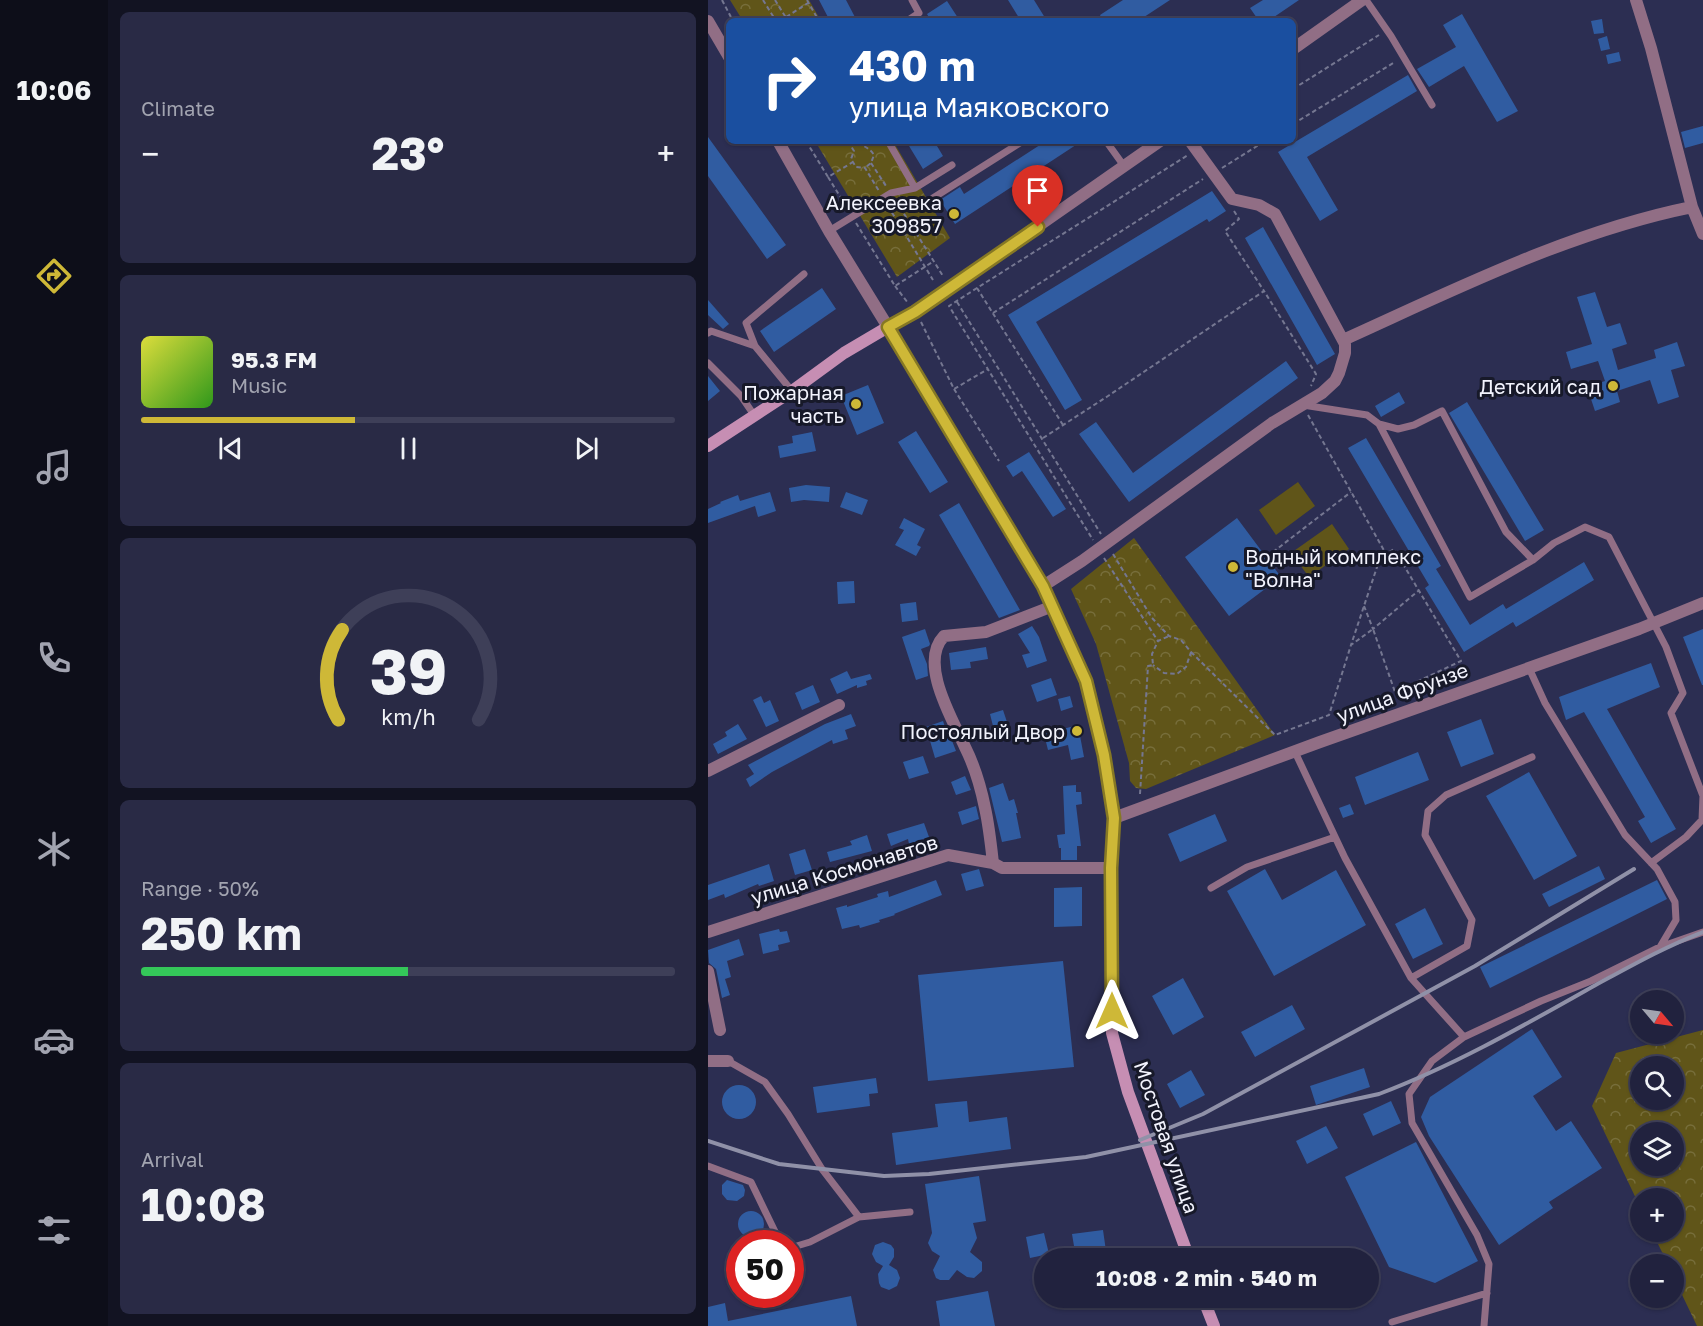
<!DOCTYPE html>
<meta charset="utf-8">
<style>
body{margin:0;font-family:"Golos Text",sans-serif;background:#292a45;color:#f1f3f6;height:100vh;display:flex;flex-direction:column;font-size:22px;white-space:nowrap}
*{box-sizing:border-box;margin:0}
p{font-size:20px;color:#a2a4b0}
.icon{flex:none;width:33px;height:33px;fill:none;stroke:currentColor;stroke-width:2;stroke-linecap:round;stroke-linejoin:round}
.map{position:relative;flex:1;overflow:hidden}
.sheet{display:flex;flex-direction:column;gap:12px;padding:12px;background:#121322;width:600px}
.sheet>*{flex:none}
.hud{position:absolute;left:18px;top:18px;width:570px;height:126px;border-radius:9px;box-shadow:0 2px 4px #0004,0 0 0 2px #3e3f58;background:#1a4fa0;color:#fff;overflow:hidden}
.needle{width:39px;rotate:119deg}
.controls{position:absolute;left:922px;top:990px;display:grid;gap:12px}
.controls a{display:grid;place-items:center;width:54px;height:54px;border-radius:50%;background:#21223e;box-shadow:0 2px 4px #0004,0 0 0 2px #3e3f58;font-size:30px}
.speed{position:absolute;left:18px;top:1230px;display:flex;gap:12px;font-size:30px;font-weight:700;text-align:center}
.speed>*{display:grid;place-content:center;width:78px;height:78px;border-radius:50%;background:#21223e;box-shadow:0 2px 4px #0004,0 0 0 2px #3e3f58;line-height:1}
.speed .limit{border:9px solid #d22;background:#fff;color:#111}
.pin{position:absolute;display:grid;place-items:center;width:51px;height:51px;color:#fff;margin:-62px -26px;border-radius:50% 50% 50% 0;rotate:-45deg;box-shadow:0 0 6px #0007}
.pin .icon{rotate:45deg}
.me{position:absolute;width:66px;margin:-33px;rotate:0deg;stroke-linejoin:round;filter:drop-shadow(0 0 4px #0008)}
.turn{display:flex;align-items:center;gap:21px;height:126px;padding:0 24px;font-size:27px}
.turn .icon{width:78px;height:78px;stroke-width:2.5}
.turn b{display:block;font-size:42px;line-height:51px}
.big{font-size:45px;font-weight:700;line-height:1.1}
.sheet .card{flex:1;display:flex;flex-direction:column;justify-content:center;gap:9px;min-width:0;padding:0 21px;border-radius:9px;background:#292a45}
.sheet .dial{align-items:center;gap:0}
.dial svg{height:156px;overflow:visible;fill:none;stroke:#3e3f58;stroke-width:7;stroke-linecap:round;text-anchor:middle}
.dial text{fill:#f1f3f6;stroke:none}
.song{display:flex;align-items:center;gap:18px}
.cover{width:72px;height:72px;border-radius:9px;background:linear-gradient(135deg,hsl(60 70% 55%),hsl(110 70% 35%))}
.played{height:6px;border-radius:3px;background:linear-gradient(90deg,#ceb837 40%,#3e3f58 40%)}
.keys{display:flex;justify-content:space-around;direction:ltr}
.heat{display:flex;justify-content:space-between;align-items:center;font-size:33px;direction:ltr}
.charge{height:9px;border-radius:4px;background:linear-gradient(90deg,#34c759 50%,#3e3f58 0)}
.trip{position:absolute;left:326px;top:1248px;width:345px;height:60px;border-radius:30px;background:#21223e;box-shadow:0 2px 4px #0004,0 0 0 2px #3e3f58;font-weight:700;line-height:60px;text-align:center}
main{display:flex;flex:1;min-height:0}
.menu{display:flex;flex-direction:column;width:108px;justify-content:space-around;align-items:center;background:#0d0e19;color:#a2a4b0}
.menu .icon{width:42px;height:42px}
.menu .on{color:#ceb837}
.menu b{font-size:27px;color:#f1f3f6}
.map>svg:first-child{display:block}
</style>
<main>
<nav class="menu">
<b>10:06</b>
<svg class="icon on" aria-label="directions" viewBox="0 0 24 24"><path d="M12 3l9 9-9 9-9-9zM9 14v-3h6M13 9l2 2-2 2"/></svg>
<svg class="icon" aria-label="music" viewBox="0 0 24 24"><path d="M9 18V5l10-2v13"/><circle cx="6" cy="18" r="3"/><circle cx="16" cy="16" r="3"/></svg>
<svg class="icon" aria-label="phone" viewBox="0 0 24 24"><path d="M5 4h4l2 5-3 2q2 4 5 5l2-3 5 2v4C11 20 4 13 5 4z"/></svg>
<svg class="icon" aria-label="climate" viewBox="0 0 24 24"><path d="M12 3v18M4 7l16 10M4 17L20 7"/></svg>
<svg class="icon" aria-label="car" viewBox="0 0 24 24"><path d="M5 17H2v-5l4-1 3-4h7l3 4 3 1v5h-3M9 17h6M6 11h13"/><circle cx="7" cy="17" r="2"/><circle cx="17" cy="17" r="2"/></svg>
<svg class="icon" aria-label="filters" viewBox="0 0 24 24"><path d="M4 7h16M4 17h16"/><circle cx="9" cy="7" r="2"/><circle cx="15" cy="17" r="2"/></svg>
</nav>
<section class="sheet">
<div class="card"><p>Climate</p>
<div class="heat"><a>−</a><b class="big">23°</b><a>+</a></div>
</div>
<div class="card">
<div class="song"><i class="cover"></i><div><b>95.3 FM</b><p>Music</p></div></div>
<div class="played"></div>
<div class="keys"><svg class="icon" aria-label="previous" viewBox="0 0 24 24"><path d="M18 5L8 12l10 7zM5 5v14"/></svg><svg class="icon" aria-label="pause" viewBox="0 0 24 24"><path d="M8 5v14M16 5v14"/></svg><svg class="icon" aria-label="next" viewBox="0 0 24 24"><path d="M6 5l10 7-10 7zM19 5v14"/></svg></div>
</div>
<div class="card dial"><svg viewBox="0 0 100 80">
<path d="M14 69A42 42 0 1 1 86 69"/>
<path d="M14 69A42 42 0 0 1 16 23" stroke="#ceb837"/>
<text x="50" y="56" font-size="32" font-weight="700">39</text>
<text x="50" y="72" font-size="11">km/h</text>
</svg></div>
<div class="card"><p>Range · 50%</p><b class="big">250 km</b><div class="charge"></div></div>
<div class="card"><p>Arrival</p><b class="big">10:08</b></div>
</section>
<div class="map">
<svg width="995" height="1326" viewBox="0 0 995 1326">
<defs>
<pattern id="park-crowns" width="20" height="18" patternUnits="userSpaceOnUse" patternTransform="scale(1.5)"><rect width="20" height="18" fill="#605519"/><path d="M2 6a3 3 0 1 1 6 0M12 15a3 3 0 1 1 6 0" fill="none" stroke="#776e3b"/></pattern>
</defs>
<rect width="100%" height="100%" fill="#2c2e52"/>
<path fill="#605519" d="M590,482L607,506L568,535L551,510Z
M624,524L641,549L601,577L583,553Z"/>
<path fill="url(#park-crowns)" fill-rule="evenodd" d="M22,0H101L113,21H35Z
M107,141H185L242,238L189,277Z
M426,538L567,735L438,789L428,788L422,781L421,763L388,644L363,589Z
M995,1030V1326H989L966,1278V1264H960L944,1232H966V1198H933V1209L884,1106L908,1053ZM933,1066H966V1100H933ZM933,1132H966V1166H933Z"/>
<path fill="#305ca1" d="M111,0H138L149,21H122Z
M300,0H326L339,21H313Z
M415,0H462L430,21H395L392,15Z
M555,0H591L560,21H551L542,8Z
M239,1L252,21H223L219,14Z
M754,14L810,111L789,122L756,66L721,87L709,69L748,47L735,25Z
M894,19L896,33L886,34L883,21Z
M899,36L902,49L893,51L890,39Z
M911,52L913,61L900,64L898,55Z
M700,75L709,91L599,157L630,210L612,221L570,152Z
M995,126V143L977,148L973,132Z
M0,137L78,245L59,259L0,176Z
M198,141H226L235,156L215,169Z
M338,141H374L247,224L232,200L252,187L256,194Z
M504,191L518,211L501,222L499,219L328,322L374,400L357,410L300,315Z
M555,227L627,354L609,365L537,238Z
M114,288L128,309L66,352L52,331Z
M887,292L899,327L912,323L919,344L904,349L910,370L948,358L946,350L969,342L977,366L963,370L971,397L950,404L942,380L909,391L912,402L887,411L879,387L897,381L890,361L863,369L858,352L884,344L869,297Z
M0,300L21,324L15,329L0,315Z
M578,361L590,378L421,502L371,434L388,422L425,473Z
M0,376L12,391L0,401Z
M160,385L176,423L149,435L133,396Z
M691,392L697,403L673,417L667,406Z
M759,402L836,530L817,541L741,413Z
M208,431L240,482L222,493L190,442Z
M104,432L108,451L72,458L70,446L85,443L84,436Z
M658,438L733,566L728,569L762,625L795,604L798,609L876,562L886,580L808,627L805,622L756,652L717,588L721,585L640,448Z
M321,452L358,509L345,517L314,471L305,477L298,466Z
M98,485L122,487L121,502L96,500L83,502L81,488Z
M62,492L68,511L50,517L47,506L0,523V509L13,503L12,502L30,495L32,501Z
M138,492L160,500L154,515L132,507Z
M251,503L312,610L291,618L231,515Z
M196,518L217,529L209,545L213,547L208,556L187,545L196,530L191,528Z
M529,518L573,577L521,616L477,557Z
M146,581L147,603L130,604L129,582Z
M208,602L210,620L194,622L192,604Z
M324,626L331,637L339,661L319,668L314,655L322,653L310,634Z
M217,629L222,644L221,646L213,649L219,664L220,676L208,680L194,637Z
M995,629V685H994L975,637Z
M278,647L280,659L262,662L263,668L243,670L241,653Z
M943,663L952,687L899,709L968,829L943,843L930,821L937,817L876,712L858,720L851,697Z
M139,671L143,679L162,674L164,679L158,681L159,685L149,688V685L129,694L122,679Z
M343,678L349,695L329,702L323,685Z
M105,685L112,702L94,710L87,693Z
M53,696L56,703L62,700L71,721L58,727L45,700Z
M362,696L365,707L353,711L350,699Z
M295,710L299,722L285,726L282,714Z
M143,714L148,726L137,730L140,739L125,744L124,740L64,772L42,787L38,779L46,774L40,765L117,724Z
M773,719L786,754L753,767L739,732Z
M235,721L241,739L243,738L248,751L227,758L218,727Z
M30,724L39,739L10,754L5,744L19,736L17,732Z
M370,725L376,757L363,760L360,745L340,750L336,734Z
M710,752L721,780L657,805L647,777Z
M215,756L221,773L201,779L195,762Z
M821,772L869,856L826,880L778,796Z
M257,776L263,790L248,795L243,782Z
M295,783L301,801L306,799L310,813H308L313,838L294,842L281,788Z
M368,785V792H373L374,804L368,805L373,846H369V860H353V848H351L349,835L357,834L355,786Z
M642,804L646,814L635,818L631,808Z
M268,806L271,819L254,825L250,812Z
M507,814L519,841L472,862L460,834Z
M216,823L221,837L201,844L200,839L183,846L179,834Z
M159,835L164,851L122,862L119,852L144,845L142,841Z
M97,849L104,870L87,875L81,854Z
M61,864L66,881L51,886L50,884L17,898L16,894L0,900V885Z
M891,866L897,879L841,907L834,894Z
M271,869L276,886L258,891L253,874Z
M557,869L574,900L628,870L658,925L566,976L519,891Z
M228,880L234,895L186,914L187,915L171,920L172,922L152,928L151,925L134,929L128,908L139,905V907L170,897L169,894L180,891L181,897Z
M949,880L959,899L782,988L772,967Z
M374,887V926L346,927V888Z
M717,908L735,944L705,959L687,924Z
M71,929L72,932L79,931L82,942L70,945L71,950L55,954L51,934Z
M31,939L36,955L19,961L23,977L17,979L22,995L14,998L8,969L1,963L0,950Z
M355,961L366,1067L220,1081L210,975Z
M475,978L496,1017L465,1035L444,996Z
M584,1005L597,1029L547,1057L533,1032Z
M824,1029L854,1077L825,1096L848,1131L863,1121L894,1168L841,1202L845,1208L791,1245L721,1136L713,1117L722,1097Z
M656,1068L662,1087L608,1105L602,1086Z
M483,1070L497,1095L472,1108L459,1084Z
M168,1078L170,1093L161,1094L162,1106L109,1113L105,1087Z
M14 1102a17 17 0 1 1 34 0a17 17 0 1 1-34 0Z
M259,1101L261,1122L299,1117L303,1149L188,1165L184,1133L230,1127L227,1104Z
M683,1101L693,1123L665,1136L655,1114Z
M618,1126L630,1148L599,1164L588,1141Z
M708,1142L770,1261L727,1283L681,1267L637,1177Z
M271,1176L278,1221L265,1223L269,1238L262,1252L274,1262V1271L266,1278L259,1277L249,1270L241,1280H232L228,1278L225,1270L232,1256L224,1251L220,1243L224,1233L217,1184Z
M19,1180L35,1185L37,1190L36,1196L29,1201L19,1200L14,1194V1185Z
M30 1224a13 13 0 1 1 26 0a13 13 0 1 1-26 0Z
M395,1230L399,1258H368L364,1234Z
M336,1233L341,1254L322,1258L318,1237Z
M175,1242L183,1245L186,1249V1257L181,1265L189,1270L192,1278L189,1286L181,1290L173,1287L171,1283L170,1274L175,1266L168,1262L164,1254L167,1245Z
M280,1291L287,1326H232L228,1301Z
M143,1296L149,1326H0V1307L17,1303L20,1321Z"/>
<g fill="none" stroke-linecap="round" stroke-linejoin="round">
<path stroke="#757791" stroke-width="2" stroke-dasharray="4.5 3" stroke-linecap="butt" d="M14,0L25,21
M55,0L68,21
M67,0L80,21
M99,0L111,21
M72,21L100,3
M585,89L671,35
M585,124L687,62
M98,141L120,177L145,162
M140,141L146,151L143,159L148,167L157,168L171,191
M151,141C155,147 162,148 166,155L163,163L158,167
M163,163L178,186
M514,168L557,141
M120,177L141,211
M188,201L235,276
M180,206L225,280
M526,211L531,219L517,231L556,291
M148,223L187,286L226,261
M187,286L200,303
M269,288L241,306L385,540
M249,302L393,534
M285,313L495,179
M213,322L246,389L280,369
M246,389L291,461
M600,415L678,554
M355,425L269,288L480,155
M335,438L400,396L556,291L608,374L603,386
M565,552L643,492
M405,554L444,618L461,636L473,640L483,652L478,667L469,674L456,673L445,665
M396,558L450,641
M656,606L665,629L710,591
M483,652L567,735L621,715L643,645L665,629L687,692L753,661L686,549L672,558L643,645
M432,794L440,666L445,665L444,654L450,641L461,636"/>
<path stroke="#916e85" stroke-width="7" d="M658,0L683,36L724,105
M199,21L211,13L204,0
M180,141L207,188
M398,141L416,166
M225,198L315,141
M121,231L183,193L207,188L244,165
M0,333L3,331L47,346L84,391
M47,346L38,323L96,274
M0,363L33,396L46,415
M595,405L659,415L671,424L690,429L706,425L734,411L798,532L825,560L846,543L877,527L901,537L958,647L975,693L963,713L995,796L994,820L978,837L943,863
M671,424L762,597L825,560
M821,668L837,703L917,835L949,869L967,902L968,920L952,947
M587,752L637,858L703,978L756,1037L833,1001L883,981L952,947L995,932
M503,888L539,867L627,837
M703,978L759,946L764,920L717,835L720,811L738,795L824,757
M756,1037L724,1061L701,1094L704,1123L769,1235L781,1264L776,1326
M20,1061L57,1082L80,1114L114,1169L151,1217L202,1212
M0,1166L43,1182L73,1244
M82,1248L102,1242L151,1217
M684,1322L779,1293"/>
<path stroke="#916e85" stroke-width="12" d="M928,0L943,48L984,207L995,234
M635,340C748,289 861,232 984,207
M335,586L374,561L564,423L614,393L627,381L631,373L637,353V344L567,214L551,205L524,199L482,141
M0,771L131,705
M285,863C283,845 281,826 277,808C273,788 266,765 257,747C245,720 210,663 236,636L278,632L345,606
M0,932L240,855L285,863L294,868H403
M0,971L12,1030
M0,1061H20"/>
<path stroke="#916e85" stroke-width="12" d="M0,21L21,57
M585,49L654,0
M70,141L121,231L180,327L207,312L452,141
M406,818L612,742L931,629L995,603"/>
<path stroke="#c68eb3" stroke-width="12" d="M0,446L84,391L136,353L180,327L335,586L378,681L396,755L406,818L403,868L404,1033L420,1092L481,1258
M495,1298L506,1326"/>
<path stroke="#9091a8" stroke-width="4" d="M432,1140L495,1114L767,966L926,869
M0,1141L71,1164L176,1176L221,1174L378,1157L671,1094C745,1066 815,1026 884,987C921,967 956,947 995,932"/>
</g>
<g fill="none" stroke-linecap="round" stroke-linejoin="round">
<g stroke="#867824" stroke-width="15">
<path id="route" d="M330,227L207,312L180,327L335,586L378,681L396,755L406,818L403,868L404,1011"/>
</g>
<use href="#route" stroke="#ceb837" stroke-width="10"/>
</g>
<g fill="#ceb837" stroke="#171929" stroke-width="2">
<circle cx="246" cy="214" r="6"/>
<circle cx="905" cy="386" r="6"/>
<circle cx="148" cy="404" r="6"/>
<circle cx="525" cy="567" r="6"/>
<circle cx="369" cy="731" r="6"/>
</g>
<g text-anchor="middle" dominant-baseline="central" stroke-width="6" stroke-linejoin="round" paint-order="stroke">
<g font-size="20" fill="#f2f3fd" stroke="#171929" text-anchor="end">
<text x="234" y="202">Алексеевка<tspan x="234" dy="23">309857</tspan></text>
<text x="893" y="386">Детский сад</text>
<text x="136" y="392">Пожарная<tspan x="136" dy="23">часть</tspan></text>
<text x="537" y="556" text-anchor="start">Водный комплекс<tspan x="537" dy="23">"Волна"</tspan></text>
<text x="357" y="731">Постоялый Двор</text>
</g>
<g font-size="20" fill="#f2f3fd" stroke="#171929">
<text transform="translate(694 692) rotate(-20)">улица Фрунзе</text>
<text transform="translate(136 869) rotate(-17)">улица Космонавтов</text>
<text transform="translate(459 1137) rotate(71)">Мостовая улица</text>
</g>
</g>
</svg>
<div class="controls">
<a><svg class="needle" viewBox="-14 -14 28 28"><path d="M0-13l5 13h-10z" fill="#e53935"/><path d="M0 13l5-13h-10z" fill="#a2a4b0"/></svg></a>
<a><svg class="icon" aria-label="search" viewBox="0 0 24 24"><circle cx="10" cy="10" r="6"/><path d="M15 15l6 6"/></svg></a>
<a><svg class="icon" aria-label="layers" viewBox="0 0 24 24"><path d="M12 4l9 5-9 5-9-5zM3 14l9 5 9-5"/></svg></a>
<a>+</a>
<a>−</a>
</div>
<div class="speed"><div class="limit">50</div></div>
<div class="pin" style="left:330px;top:227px;background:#d93025"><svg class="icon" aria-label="arrive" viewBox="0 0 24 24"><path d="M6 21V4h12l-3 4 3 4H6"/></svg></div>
<svg class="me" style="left:404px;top:1011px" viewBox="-20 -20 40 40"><path d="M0-17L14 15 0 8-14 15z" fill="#ceb837" stroke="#fff" stroke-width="4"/></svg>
<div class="trip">10:08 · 2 min · 540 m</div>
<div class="hud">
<div class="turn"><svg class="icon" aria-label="right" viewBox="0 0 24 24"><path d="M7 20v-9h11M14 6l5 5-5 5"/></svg><div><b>430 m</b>улица Маяковского</div></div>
</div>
</div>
</main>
